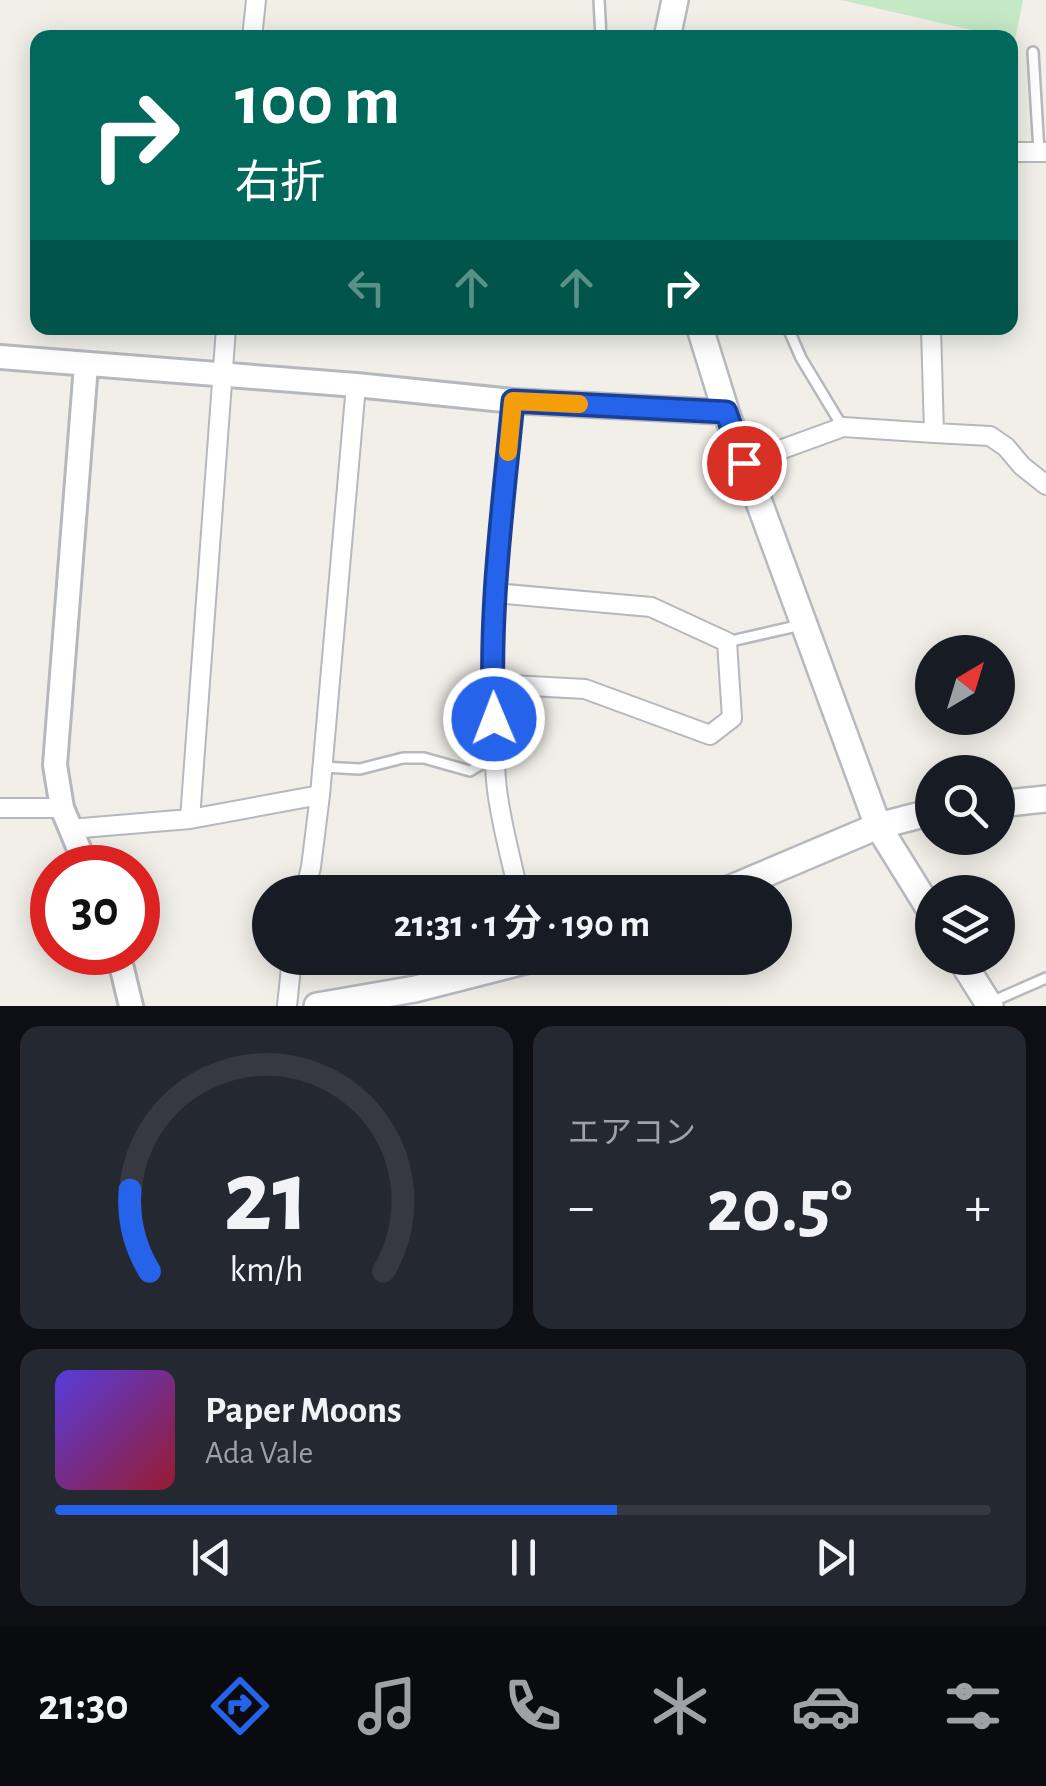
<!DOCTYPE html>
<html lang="ja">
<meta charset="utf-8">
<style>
body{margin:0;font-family:"Alegreya Sans","Noto Sans JP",sans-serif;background:#242831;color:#f1f3f6;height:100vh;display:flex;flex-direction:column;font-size:38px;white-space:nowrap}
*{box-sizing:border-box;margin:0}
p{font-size:32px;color:#9ea1a6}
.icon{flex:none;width:55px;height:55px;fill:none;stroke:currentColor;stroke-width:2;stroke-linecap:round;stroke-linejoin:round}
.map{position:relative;height:1006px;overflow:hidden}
.sheet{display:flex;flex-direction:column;gap:20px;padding:20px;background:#0d0f14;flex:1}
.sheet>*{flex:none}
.banner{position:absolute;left:30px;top:30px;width:988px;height:305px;border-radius:20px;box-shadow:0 5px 25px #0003;background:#00695c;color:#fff;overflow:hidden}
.needle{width:65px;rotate:38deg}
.controls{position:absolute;left:915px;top:635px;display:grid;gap:20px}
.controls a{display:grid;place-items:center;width:100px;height:100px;border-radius:50%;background:#171b24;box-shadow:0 5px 25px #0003;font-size:50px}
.speed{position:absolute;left:30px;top:845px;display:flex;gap:20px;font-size:50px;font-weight:700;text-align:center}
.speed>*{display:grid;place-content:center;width:130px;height:130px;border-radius:50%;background:#171b24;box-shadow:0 5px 25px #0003;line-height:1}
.speed .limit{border:15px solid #d22;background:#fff;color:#111}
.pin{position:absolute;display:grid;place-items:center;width:85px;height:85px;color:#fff;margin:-42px;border:5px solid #fff;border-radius:50%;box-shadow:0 2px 10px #0007}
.me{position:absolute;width:110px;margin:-55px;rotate:359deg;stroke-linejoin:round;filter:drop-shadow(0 0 8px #0008)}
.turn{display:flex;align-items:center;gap:35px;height:210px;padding:0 40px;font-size:45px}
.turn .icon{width:130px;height:130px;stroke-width:2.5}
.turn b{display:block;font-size:70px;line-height:85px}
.lanes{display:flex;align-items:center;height:95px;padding:0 40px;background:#0003;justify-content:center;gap:50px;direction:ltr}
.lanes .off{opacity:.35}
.big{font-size:75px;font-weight:700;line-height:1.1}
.sheet .widget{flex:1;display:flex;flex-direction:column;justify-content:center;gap:15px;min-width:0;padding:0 35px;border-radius:20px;background:#242831}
.sheet .dial{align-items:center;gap:0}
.dial svg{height:260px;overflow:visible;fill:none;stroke:#363941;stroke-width:7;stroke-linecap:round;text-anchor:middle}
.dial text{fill:#f1f3f6;stroke:none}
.song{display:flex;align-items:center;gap:30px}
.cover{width:120px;height:120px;border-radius:15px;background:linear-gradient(135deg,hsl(250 70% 55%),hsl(350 70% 35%))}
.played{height:10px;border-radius:5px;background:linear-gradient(90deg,#2563eb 60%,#363941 60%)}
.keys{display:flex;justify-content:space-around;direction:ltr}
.heat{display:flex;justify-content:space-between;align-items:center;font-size:55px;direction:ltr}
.sheet .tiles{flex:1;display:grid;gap:20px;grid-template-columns:1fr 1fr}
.widget:last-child{grid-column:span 2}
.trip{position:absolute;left:252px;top:875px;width:540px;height:100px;border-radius:50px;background:#171b24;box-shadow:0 5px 25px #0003;font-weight:700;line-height:100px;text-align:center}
.tabs{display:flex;height:160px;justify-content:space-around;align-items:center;background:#090b0e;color:#9ea1a6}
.tabs .icon{width:70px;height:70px}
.tabs .active{color:#2563eb}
.tabs b{font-size:45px;color:#f1f3f6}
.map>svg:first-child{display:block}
</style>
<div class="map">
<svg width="1046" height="1006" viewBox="0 0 1046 1006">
<rect width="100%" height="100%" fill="#f1efe8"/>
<path fill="#c5e8c5" d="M841,0H1023L1015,40Z"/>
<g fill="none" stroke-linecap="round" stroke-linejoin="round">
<g stroke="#b5b8bc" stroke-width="14">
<path id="service" d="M599,0L601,38
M1033,52L1039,152
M788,328L801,358L842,426
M727,642L801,625
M322,767L360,769L403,758H424L470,771L493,757
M989,1003L1046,978"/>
</g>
<g stroke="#b5b8bc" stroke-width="22">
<path id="minor" d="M252,38L256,0
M1010,152H1046
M931,328L934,433L990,436L1006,447L1022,466L1046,485
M513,401C501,527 487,653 496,780C499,818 511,856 518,892
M744,463L843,427L934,433
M492,684L585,689L710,735L732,718L727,642L651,607L495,593
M0,808H62
M190,819L226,328
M70,829L190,819L320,795
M305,892L311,867L320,795L356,385
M287,1006L292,958"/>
</g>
<g stroke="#b5b8bc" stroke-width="28">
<path id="tertiary" d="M0,357L356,385L513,401L726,412
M86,365L55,765L62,808L87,868
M118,952L131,1006"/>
</g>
<g stroke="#b6babf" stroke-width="30">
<path id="secondary" d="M667,38L675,0
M700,328L726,412L878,826L932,913
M998,804L1046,799
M722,892L878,826L932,812
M960,958L990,1006
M317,1006L415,989L536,958"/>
</g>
<use href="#service" stroke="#fff" stroke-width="9"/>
<use href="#minor" stroke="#fff" stroke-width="18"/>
<use href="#tertiary" stroke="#fff" stroke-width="22"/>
<use href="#secondary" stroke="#fff" stroke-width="25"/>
</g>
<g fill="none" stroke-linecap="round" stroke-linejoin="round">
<g stroke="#184099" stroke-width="25">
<path id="route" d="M494,719C488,613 503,507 513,401L726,412L744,463"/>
</g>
<use href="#route" stroke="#2563eb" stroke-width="18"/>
<path stroke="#f59e0b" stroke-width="18" d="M508,452L513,401L579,404"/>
</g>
</svg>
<div class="controls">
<a><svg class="needle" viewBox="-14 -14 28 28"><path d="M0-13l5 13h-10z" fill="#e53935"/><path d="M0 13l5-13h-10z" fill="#9ea1a6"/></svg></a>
<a><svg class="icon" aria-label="search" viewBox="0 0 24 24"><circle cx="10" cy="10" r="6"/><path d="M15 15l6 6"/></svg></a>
<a><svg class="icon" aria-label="layers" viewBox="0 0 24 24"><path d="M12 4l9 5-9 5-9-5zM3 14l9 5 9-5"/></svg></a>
</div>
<div class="speed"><div class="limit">30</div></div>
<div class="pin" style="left:744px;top:463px;background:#d93025"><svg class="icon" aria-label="arrive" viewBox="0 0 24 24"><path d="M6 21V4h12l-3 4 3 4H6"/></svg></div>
<svg class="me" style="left:494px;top:719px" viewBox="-20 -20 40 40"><circle r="17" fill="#2563eb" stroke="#fff" stroke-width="3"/><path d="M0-11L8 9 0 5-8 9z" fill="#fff"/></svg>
<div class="trip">21:31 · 1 分 · 190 m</div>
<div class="banner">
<div class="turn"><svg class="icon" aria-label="right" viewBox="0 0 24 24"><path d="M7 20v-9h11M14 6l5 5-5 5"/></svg><div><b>100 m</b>右折</div></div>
<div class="lanes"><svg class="icon off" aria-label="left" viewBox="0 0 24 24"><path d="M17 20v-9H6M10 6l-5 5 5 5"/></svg><svg class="icon off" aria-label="ahead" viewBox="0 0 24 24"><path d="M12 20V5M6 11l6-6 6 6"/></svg><svg class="icon off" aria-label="ahead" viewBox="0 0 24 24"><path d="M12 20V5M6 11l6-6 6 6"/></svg><svg class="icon" aria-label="right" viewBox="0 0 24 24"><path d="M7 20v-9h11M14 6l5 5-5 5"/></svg></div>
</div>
</div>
<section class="sheet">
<div class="tiles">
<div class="widget dial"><svg viewBox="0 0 100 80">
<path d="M14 69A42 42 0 1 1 86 69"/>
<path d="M14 69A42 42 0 0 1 8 44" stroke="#2563eb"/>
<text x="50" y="56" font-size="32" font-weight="700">21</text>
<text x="50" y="72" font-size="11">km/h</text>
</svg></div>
<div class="widget"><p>エアコン</p>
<div class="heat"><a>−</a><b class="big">20.5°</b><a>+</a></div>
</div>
<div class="widget">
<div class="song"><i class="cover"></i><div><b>Paper Moons</b><p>Ada Vale</p></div></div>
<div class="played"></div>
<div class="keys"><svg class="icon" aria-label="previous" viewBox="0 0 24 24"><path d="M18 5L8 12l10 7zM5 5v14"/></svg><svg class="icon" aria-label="pause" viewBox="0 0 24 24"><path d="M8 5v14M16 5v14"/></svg><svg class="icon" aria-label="next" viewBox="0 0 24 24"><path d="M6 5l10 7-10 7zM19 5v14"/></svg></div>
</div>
</div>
</section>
<nav class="tabs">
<b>21:30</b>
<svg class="icon active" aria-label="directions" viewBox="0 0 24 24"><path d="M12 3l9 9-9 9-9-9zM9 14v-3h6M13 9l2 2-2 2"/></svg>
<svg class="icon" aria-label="music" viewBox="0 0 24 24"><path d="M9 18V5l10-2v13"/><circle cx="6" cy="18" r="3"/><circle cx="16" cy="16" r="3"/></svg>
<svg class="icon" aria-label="phone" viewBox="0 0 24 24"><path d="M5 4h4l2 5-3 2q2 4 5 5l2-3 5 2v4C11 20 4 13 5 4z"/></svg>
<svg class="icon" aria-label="climate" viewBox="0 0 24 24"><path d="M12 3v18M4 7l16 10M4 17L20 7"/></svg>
<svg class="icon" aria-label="car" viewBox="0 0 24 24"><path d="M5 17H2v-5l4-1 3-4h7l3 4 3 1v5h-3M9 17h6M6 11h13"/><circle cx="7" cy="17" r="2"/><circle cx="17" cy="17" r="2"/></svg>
<svg class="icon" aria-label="filters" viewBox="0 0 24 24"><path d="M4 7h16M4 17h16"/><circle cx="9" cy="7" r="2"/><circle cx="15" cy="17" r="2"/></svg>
</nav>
